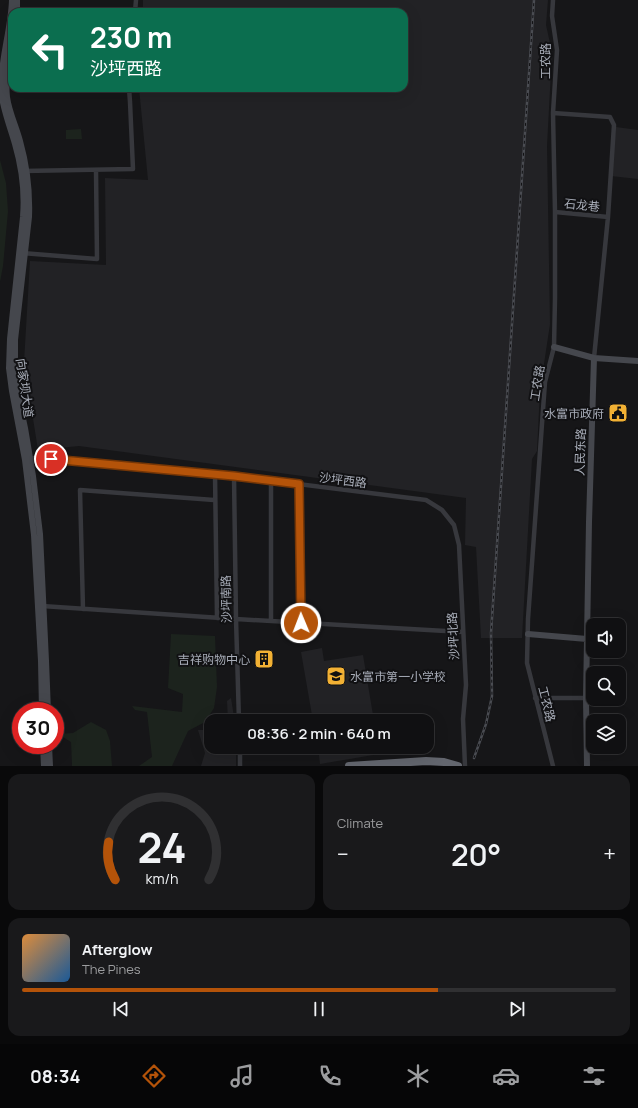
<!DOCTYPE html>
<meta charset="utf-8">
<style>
body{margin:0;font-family:Manrope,"Noto Sans SC",sans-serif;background:#19191b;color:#f1f3f6;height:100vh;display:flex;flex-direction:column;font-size:15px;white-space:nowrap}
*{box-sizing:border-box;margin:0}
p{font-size:13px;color:#9c9d9f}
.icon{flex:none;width:22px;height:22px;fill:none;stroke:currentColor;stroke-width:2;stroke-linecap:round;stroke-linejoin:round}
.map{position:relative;height:766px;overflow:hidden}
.panel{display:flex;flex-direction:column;gap:8px;padding:8px;background:#09090a;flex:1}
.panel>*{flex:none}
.hud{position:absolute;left:8px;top:8px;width:400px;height:84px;border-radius:12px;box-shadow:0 4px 16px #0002,0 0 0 1px #303032;background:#0b6e4f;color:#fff;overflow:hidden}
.fabs{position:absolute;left:586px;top:618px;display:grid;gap:8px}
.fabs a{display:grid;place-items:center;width:40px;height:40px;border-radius:8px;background:#101012;box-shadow:0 4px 16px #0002,0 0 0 1px #303032;font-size:20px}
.speed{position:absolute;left:12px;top:702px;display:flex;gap:8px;font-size:20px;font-weight:700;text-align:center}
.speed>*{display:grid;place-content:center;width:52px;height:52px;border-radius:50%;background:#101012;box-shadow:0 4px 16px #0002,0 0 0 1px #303032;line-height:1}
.speed .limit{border:6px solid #d22;background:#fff;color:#111}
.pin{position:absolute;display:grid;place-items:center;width:34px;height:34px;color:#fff;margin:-17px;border:2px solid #fff;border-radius:50%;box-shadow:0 1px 4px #0007}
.me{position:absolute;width:44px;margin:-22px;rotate:359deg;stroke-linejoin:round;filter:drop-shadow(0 0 3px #0008)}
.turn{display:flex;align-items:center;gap:14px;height:84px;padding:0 16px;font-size:18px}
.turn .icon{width:52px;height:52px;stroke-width:2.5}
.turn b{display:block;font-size:28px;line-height:34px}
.big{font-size:30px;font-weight:600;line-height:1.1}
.panel .card{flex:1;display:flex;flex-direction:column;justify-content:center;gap:6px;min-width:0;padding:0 14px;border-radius:12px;background:#19191b}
.panel .dial{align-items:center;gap:0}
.dial svg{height:104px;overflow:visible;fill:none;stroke:#303032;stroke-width:7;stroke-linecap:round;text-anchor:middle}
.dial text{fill:#f1f3f6;stroke:none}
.song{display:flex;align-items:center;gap:12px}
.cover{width:48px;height:48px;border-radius:6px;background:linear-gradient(135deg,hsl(30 70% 55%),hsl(210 70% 35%))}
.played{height:4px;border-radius:2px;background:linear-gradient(90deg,#b45309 70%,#303032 70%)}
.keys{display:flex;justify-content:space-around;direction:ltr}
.heat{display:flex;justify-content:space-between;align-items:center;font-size:22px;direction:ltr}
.panel .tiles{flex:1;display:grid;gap:8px;grid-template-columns:1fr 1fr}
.card:last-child{grid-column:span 2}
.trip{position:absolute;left:204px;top:714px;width:230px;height:40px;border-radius:12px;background:#101012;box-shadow:0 4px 16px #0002,0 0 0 1px #303032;font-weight:600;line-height:40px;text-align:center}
.menu{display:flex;height:64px;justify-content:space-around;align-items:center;background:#060607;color:#9c9d9f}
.menu .icon{width:28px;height:28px}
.menu .current{color:#b45309}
.menu b{font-size:18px;color:#f1f3f6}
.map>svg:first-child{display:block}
</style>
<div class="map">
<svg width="638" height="766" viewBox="0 0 638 766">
<rect width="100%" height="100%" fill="#161618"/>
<path fill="#222225" d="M143,0H548L546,25L552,52L547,146L550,324L540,390L537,451L532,459L522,638H481L476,547L465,545L466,498L79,446L38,450L24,362L30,261L106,265L105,178L148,180L139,88H404V12H143Z
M616,127L638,130V179L611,176Z
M322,648L324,661L363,655L374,721H313L301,652Z
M231,698L234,717V721H228L227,701Z
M198,730H211V747H236V766H201L205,753Z
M318,747H391V752L320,764Z"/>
<path fill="#1c231d" d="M81,129L82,139H66V130Z
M0,160L6,183L8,211L3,266L0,282Z
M171,634L215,636L217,687L214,708L205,722L188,731L172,766H139L152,757L147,712L135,710L132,706L182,712L183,694L168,688Z
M91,722L106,730L110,741L112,766H72V764L71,742L58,734L73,733Z"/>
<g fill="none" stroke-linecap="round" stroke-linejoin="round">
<path stroke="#37383d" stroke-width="4.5" d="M135,12L136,0
M553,113L610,117L614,125L608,217L594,358
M23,171L133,169L130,102L129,88
M555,212L608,217
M22,253L97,259L96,170
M28,458L51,459L234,476L426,500L442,510L454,525L459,545L466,685L463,719L465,766
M215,474L217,618
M234,476L236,619L239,721
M299,484L301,623
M42,606L236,619L463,632
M83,609L80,490L214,500
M271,621V481
M535,698H586
M240,747V766
M553,766L527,663L528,619L545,382L554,347L555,298V212L553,113L557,50L552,16L553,0"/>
<path stroke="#45474d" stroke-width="6" d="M12,0C11,31 0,61 1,91C3,110 10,126 15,144C22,168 25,192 23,217L10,339L9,368L12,391L25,460L34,535L41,661L42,711
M17,12V0
M12,45C9,62 5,79 7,97C9,112 16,126 20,141C27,166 30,191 29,217L15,340V368L17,390L25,428L33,476L40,534L46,661L48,711
M554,347L594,358L638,361
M528,634L587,639
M43,745L44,766
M49,745L50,766
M587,766L586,698L589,522L594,358"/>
<path stroke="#63666e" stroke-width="8" d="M349,766L426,761L444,762L458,766"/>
<g stroke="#4a4c52" stroke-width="2.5">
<path id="rail" d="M474,758L486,724L492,696L491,633L534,0"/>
</g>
<use href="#rail" stroke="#111113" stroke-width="1" stroke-dasharray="3" stroke-linecap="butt"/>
</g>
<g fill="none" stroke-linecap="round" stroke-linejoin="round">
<g stroke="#753606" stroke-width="10">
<path id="route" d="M51,459L234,476L299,484L301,623"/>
</g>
<use href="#route" stroke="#b45309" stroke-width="7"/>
</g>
<defs>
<g id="civic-square" transform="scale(1)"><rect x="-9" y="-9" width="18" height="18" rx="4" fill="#f2b134" stroke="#111113"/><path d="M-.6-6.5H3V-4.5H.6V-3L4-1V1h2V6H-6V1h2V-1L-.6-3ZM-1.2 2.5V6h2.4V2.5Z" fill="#111"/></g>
<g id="building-square" transform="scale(1)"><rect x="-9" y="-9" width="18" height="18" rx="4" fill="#f2b134" stroke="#111113"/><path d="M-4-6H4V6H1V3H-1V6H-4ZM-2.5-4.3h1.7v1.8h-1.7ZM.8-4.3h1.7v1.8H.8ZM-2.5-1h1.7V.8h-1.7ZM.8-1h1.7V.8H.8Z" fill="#111"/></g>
<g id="school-square" transform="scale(1)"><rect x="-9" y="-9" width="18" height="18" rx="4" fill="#f2b134" stroke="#111113"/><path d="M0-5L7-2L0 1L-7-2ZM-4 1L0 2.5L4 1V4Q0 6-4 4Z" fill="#111"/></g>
</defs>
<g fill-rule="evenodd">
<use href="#civic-square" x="618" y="413"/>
<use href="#building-square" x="264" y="659"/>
<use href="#school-square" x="336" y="676"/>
</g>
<g text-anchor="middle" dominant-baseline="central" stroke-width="4" stroke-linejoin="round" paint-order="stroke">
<g font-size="12" fill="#a8adb8" stroke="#111113">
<text transform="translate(545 61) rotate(-90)">工农路</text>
<text transform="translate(582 205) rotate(6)">石龙巷</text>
<text transform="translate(537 383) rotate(-81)">工农路</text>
<text transform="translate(25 388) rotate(82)">向家坝大道</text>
<text transform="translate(580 452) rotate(-88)">人民东路</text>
<text transform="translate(343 480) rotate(7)">沙坪西路</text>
<text transform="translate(226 599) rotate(-91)">沙坪南路</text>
<text transform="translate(453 636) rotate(-93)">沙坪北路</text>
<text transform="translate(547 704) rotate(76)">工农路</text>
</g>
<g font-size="12" fill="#a8adb8" stroke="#111113" text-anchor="end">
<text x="604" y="413">水富市政府</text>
<text x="250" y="659">吉祥购物中心</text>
<text x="350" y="676" text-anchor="start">水富市第一小学校</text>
</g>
</g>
</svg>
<div class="fabs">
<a><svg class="icon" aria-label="sound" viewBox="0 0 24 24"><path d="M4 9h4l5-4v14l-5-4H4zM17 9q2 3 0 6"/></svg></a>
<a><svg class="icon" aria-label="search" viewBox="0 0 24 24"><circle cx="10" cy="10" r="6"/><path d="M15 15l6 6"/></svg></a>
<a><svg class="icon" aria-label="layers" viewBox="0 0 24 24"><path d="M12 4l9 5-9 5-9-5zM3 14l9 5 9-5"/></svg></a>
</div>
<div class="speed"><div class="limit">30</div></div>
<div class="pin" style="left:51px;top:459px;background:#d93025"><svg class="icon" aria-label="arrive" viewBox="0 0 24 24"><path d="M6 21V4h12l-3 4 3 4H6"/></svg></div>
<svg class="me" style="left:301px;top:623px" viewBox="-20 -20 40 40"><circle r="17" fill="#b45309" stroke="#fff" stroke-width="3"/><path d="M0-11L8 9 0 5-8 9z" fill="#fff"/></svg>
<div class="trip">08:36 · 2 min · 640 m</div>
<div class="hud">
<div class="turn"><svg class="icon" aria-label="left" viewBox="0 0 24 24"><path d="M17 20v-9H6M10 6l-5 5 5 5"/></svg><div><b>230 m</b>沙坪西路</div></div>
</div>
</div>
<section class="panel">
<div class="tiles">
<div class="card dial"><svg viewBox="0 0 100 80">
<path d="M14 69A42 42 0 1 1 86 69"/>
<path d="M14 69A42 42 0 0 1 9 40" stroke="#b45309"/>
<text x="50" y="56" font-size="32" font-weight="700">24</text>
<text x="50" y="72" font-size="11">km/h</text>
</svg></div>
<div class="card"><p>Climate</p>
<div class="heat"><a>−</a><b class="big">20°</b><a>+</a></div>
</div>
<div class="card">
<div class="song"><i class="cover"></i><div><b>Afterglow</b><p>The Pines</p></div></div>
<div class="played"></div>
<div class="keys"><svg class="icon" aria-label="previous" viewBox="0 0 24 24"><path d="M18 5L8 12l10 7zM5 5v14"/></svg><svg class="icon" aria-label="pause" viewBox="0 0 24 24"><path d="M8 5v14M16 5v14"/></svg><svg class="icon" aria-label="next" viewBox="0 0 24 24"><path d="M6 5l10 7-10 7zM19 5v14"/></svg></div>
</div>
</div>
</section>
<nav class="menu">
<b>08:34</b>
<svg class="icon current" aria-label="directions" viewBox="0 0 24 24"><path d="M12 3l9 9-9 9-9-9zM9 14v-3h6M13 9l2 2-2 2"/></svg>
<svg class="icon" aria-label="music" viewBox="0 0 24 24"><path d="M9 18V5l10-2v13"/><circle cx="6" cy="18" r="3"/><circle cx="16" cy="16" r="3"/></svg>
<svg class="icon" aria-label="phone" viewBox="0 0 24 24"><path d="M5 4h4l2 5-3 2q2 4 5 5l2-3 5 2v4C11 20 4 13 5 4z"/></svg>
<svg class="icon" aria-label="climate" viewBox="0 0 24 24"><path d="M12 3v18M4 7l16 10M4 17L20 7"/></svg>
<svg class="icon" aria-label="car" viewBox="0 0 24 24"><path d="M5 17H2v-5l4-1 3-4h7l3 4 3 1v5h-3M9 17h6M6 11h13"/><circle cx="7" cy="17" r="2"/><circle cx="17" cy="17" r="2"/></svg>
<svg class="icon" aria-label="filters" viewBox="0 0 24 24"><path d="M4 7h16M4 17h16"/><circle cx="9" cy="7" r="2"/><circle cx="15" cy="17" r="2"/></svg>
</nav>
